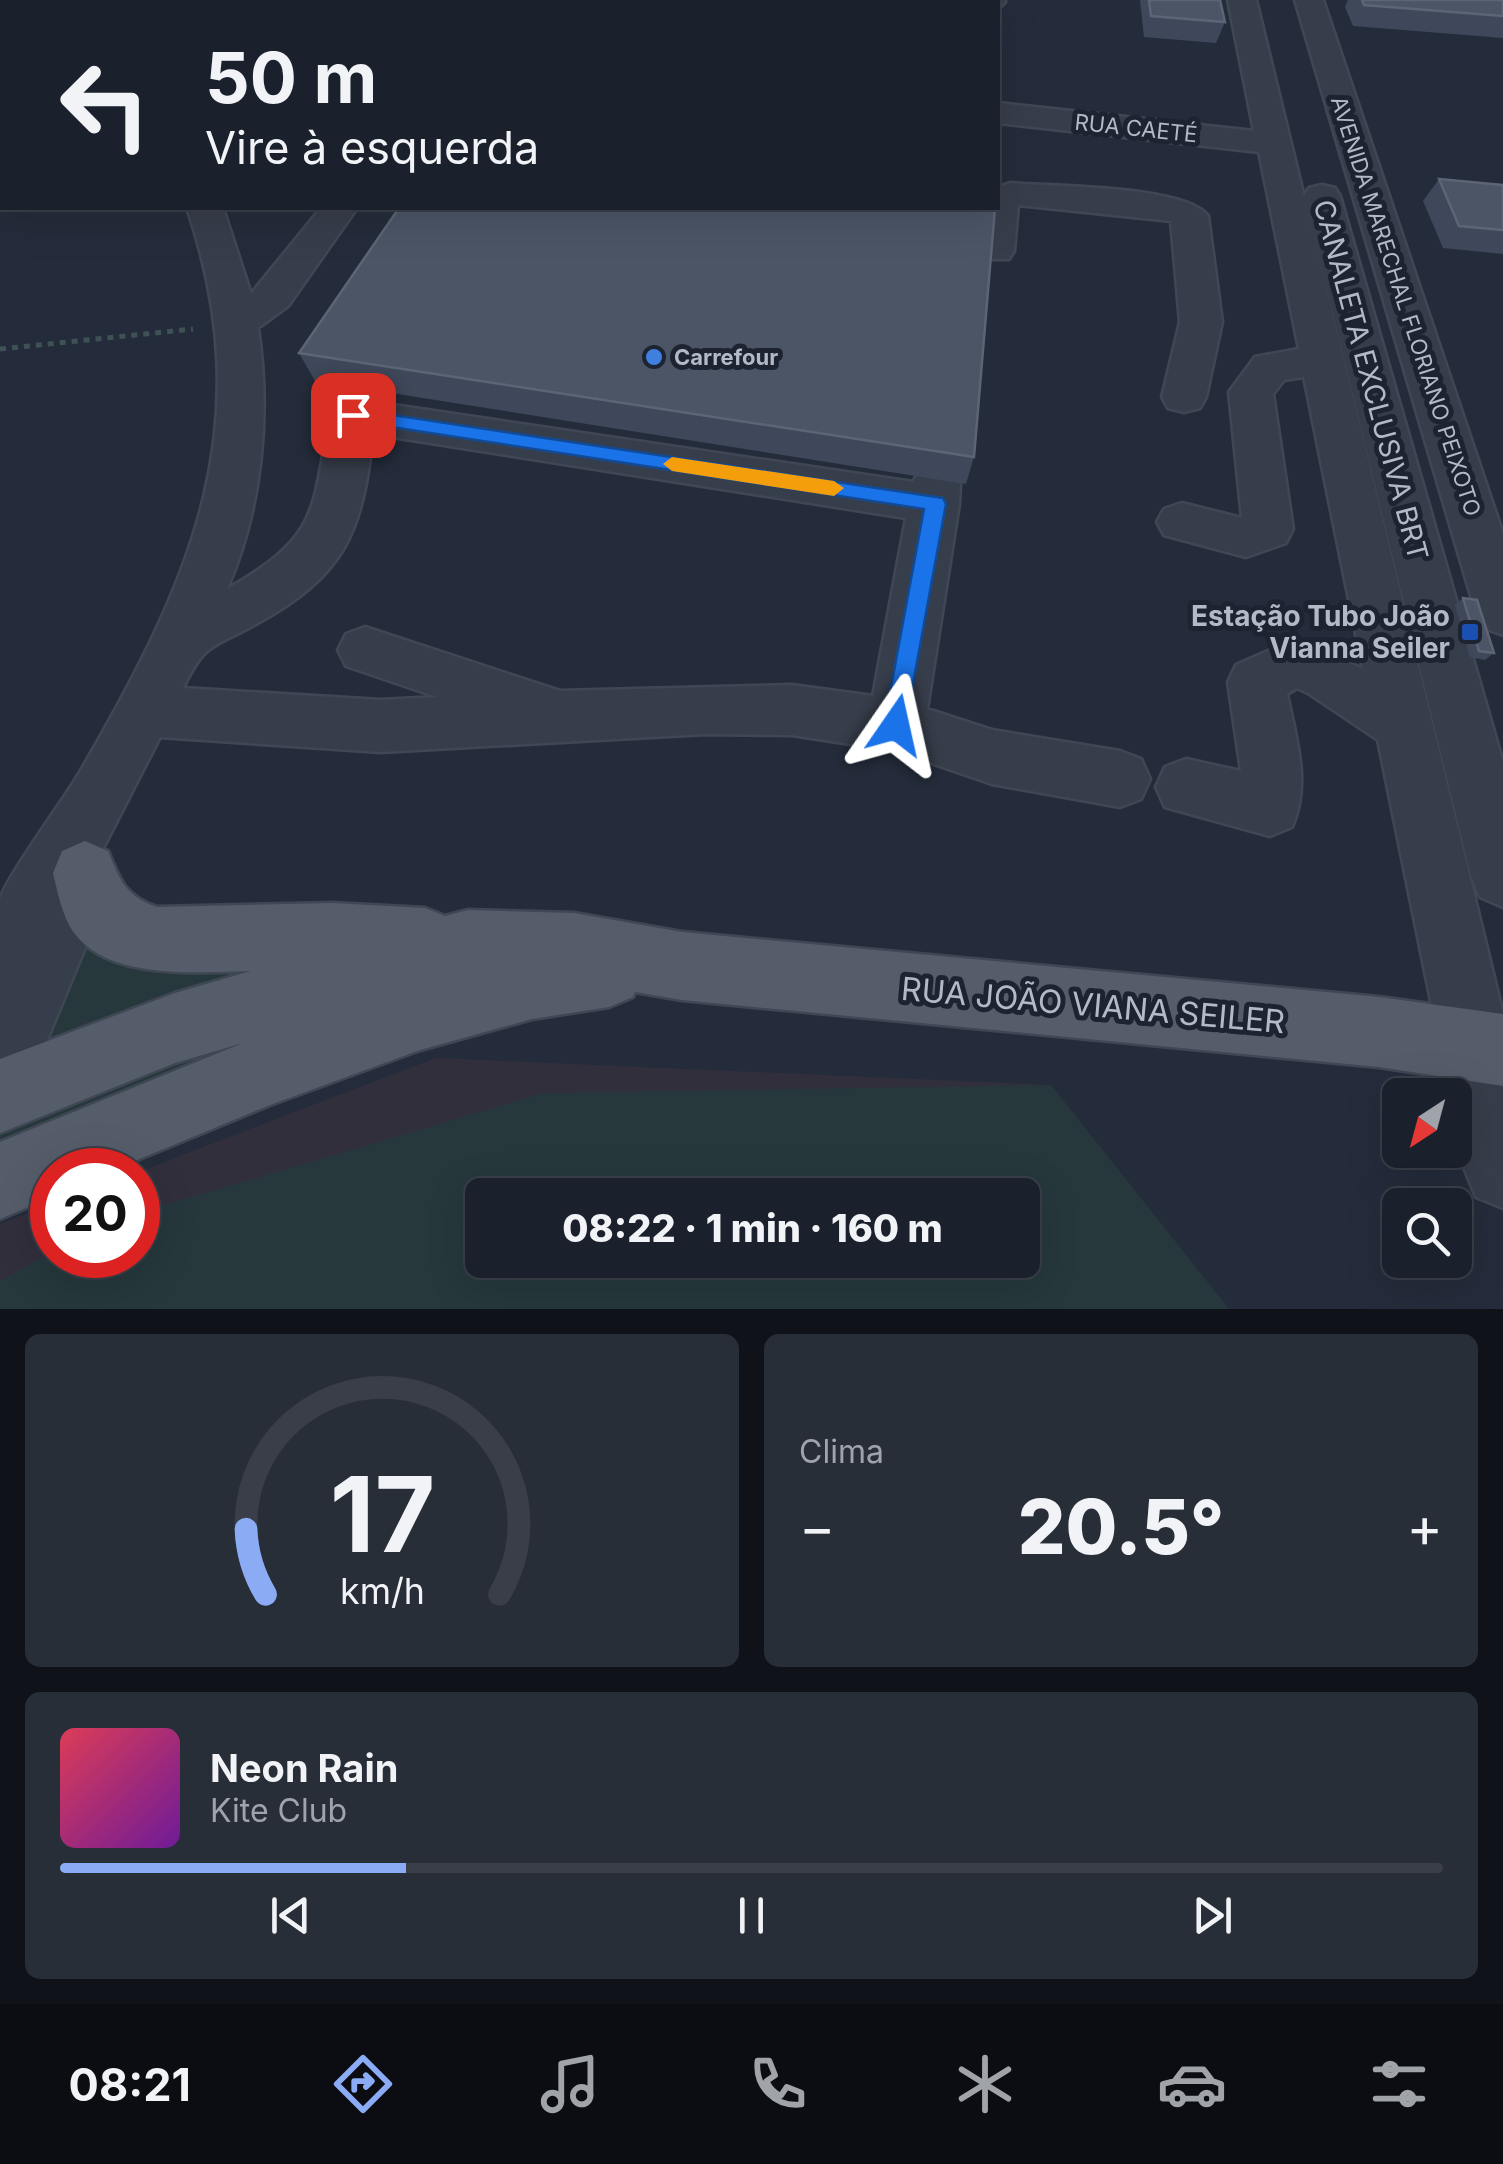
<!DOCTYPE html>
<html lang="pt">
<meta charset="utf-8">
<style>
body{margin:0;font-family:Inter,sans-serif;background:#282e38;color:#f1f3f6;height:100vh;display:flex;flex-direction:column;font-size:38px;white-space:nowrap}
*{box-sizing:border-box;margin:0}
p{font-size:32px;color:#a0a3a9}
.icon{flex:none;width:55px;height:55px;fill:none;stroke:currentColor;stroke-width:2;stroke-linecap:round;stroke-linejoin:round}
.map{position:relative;height:1309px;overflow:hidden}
.side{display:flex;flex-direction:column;gap:25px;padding:25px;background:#0f1218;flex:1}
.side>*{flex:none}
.top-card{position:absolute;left:0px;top:0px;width:1000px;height:210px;box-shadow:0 10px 40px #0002,0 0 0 2px #393e48;background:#1b212c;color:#f1f3f6;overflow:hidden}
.needle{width:65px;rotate:216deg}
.tools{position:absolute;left:1382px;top:1078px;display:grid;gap:20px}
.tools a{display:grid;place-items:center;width:90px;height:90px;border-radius:15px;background:#1b212c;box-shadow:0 10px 40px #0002,0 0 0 2px #393e48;font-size:50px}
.speed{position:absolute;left:30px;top:1148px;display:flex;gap:20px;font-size:50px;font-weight:700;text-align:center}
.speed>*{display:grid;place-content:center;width:130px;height:130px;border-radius:50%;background:#1b212c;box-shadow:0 10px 40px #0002,0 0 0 2px #393e48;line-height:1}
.speed .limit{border:15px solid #d22;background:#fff;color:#111}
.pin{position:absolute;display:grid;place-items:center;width:85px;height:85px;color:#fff;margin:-42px;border-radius:20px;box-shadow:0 5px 15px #0006}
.me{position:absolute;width:110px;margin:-55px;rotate:11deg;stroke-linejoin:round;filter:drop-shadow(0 0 8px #0008)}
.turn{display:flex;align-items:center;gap:35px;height:210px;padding:0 40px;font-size:45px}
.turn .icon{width:130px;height:130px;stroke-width:2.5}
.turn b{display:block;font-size:70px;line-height:85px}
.big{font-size:75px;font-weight:800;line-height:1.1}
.side .tile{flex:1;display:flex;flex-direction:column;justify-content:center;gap:15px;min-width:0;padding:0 35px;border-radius:15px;background:#282e38}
.side .dial{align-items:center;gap:0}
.dial svg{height:260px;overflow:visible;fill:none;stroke:#393e48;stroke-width:7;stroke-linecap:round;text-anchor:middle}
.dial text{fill:#f1f3f6;stroke:none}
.song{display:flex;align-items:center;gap:30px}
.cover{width:120px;height:120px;border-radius:15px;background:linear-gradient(135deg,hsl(350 70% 55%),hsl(280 70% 35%))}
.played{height:10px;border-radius:5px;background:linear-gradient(90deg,#8bacf4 25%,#393e48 25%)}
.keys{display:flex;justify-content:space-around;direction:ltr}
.heat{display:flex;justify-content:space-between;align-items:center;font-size:55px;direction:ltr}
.side .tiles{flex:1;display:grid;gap:25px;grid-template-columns:1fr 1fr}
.tile:last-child{grid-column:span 2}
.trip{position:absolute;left:465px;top:1178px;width:575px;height:100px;border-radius:15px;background:#1b212c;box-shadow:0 10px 40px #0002,0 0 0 2px #393e48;font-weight:800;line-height:100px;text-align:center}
.dock{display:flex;height:160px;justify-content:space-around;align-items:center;background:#0b0d12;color:#a0a3a9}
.dock .icon{width:70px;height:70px}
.dock .active{color:#8bacf4}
.dock b{font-size:45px;color:#f1f3f6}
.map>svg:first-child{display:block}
</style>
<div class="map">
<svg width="1503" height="1309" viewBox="0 0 1503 1309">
<rect width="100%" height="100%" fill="#242c3b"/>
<path fill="#322f3d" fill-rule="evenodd" d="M436,1058L1051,1085L1229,1309H0V1224L52,1204V1255H138V1172ZM482,1195H1022V1260H482Z"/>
<path fill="#26383c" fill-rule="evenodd" d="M80,943L303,952L62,1044L42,1042Z
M304,1023L0,1153V1127L104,1081Z
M1051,1085L1229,1309H0V1281L52,1252L138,1255V1213L544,1093ZM482,1195H1022V1260H482Z"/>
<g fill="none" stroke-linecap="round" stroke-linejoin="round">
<g stroke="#404754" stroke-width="5">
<path id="minor" d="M313,0H366L367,2H315Z
M495,0H551L552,2H497Z
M977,0H1005V2L998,9V2Z
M1228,0H1256L1503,1014V1208L1476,1197L1465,1170L1455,1095H1450L1378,740L1308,693L1297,688L1287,694C1296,738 1311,784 1292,827L1270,836L1165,807L1156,787L1165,767L1186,759L1241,771L1228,682L1236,665L1295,639L1363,669L1304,377L1284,380L1273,394L1293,529L1286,543L1246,557L1164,535L1157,522L1164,509L1182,503L1242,518L1229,392L1255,357L1299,349L1259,152L998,123V103L1254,131Z
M1295,0H1323L1503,534V635L1484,628L1476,613Z
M1011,183C1051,187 1186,185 1208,216L1222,322L1206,397L1200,408L1184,412L1168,408L1162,397L1180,322L1171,221L1018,205L1014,251L1009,259H981L976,251L979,208H998V187Z
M1322,185L1335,188L1340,196L1503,763V907L1480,897L1471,875L1304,196L1309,188Z
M187,208H223L251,294L321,208H357L288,306L258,328C271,414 262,509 227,589C320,536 312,512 330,415L337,404L353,399L913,482L919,472L936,467L953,472L960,485L959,504L927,709L992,730L1120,751L1141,759L1150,779L1141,799L1120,807L992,784L896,751L792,735L706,734L381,752L160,737L99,856L113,880L25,1093L0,1104C0,1054 0,1003 0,953C0,937 0,915 0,900C5,879 65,798 80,772C190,583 262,427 187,208ZM373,434L906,518L873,696L792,685L560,691L365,627L346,634L338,650L346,666L437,697L381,700L183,688C205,642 211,649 254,625C346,575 362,533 373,434Z"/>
</g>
<g stroke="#404754" stroke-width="5">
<path id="major" d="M85,841L108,851C120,880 125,896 157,907L332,903L425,908L445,916L468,910L574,913L682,932L1379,997L1503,1014V1086L1379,1067L682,1000L635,992L633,997L609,1007L532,1019L420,1050L270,1105L113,1170H52V1197L0,1219V1142L243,1043L175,1063L0,1133V1059L175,993L251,971C198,972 100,982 69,925C61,909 57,890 53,873L62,851Z"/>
</g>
<path stroke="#3e5154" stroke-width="5" stroke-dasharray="6 6" stroke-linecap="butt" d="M0,349L193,329"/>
<use href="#minor" fill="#373e4b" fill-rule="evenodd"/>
<use href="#major" fill="#555d6b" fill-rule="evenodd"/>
</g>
<path fill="#3f485a" d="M588,0H772L771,2H614Z
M1140,0H1220L1225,22L1216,43L1144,37Z
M1348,0H1503V38L1353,26L1345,7Z
M1439,179L1503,185V254L1443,248L1423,201Z
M299,353L974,457L966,484L315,381Z
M1463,598L1494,653L1485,660L1470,657L1455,605Z"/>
<path fill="#2f3849" d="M305,0H334L335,2H302Z"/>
<path fill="#4b5566" stroke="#5c6475" stroke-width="2.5" d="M159,0H305L302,2H156Z
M827,0H874L873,2H826Z
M1149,0H1220L1225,22L1151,16Z
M1362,0H1503V16L1364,5Z
M1439,179L1503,185V230L1459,226Z
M399,208H995L974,457L299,353Z
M1463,598L1477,600L1494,653L1479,651Z"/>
<path fill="#1a73e8" stroke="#114b97" stroke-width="2.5" d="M353,409L943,498L946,504L904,733H887L884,725L924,509L346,420L343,415Z"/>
<path fill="#f59e0b" d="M672,457L834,481L844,488L834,496L672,471L663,464Z"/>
<circle fill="#3f7fe0" stroke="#1d2330" stroke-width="4" cx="654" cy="357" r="10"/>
<rect fill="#1a4fb4" stroke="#1d2330" stroke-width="4" x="1460" y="622" width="20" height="20" rx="5"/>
<g text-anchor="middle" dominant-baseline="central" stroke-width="10" stroke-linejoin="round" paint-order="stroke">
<g font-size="22" fill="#b3b9c7" stroke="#1d2330">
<text transform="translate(1136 128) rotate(6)">RUA CAETÉ</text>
<text transform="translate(1406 306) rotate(72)">AVENIDA MARECHAL FLORIANO PEIXOTO</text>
</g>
<g font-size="22" font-weight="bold" fill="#b3b9c7" stroke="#1d2330" text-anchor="start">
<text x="674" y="357">Carrefour</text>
</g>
<g font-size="28" fill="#b3b9c7" stroke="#1d2330">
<text transform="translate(1371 380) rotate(75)">CANALETA EXCLUSIVA BRT</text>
</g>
<g font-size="28" font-weight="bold" fill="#b3b9c7" stroke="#1d2330" text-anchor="end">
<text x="1450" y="616">Estação Tubo João<tspan x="1450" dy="32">Vianna Seiler</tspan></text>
</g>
<g font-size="32" fill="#b3b9c7" stroke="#1d2330">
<text transform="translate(1093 1005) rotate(5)">RUA JOÃO VIANA SEILER</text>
</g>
</g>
</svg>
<div class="tools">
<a><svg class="needle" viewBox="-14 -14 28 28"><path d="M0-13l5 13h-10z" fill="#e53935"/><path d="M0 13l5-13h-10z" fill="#a0a3a9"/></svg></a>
<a><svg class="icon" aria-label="search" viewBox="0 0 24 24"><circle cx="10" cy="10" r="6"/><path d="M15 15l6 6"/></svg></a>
</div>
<div class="speed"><div class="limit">20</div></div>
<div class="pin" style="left:353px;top:415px;background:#d93025"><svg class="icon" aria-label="arrive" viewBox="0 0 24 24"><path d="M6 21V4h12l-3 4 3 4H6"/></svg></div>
<svg class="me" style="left:896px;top:725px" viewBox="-20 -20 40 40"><path d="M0-17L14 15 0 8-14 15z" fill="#1a73e8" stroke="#fff" stroke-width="4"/></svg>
<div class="trip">08:22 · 1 min · 160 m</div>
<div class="top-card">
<div class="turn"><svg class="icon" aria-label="left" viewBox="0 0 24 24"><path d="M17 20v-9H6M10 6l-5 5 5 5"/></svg><div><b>50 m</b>Vire à esquerda</div></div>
</div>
</div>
<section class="side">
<div class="tiles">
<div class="tile dial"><svg viewBox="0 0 100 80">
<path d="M14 69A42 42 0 1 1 86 69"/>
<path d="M14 69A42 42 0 0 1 8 49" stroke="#8bacf4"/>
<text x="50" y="56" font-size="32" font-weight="700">17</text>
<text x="50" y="72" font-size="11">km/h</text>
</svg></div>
<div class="tile"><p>Clima</p>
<div class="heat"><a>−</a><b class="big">20.5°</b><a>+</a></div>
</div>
<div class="tile">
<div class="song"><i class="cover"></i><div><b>Neon Rain</b><p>Kite Club</p></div></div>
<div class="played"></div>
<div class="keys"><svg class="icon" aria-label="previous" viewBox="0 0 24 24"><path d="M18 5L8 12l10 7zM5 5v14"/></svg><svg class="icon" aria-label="pause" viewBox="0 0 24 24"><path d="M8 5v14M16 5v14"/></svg><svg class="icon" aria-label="next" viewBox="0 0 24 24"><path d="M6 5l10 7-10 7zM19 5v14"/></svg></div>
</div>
</div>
</section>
<nav class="dock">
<b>08:21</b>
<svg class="icon active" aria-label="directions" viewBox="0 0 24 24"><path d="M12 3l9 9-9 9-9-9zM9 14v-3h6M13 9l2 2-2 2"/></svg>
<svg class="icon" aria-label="music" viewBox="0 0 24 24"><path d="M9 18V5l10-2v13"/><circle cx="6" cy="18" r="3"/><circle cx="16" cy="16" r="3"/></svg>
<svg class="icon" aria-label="phone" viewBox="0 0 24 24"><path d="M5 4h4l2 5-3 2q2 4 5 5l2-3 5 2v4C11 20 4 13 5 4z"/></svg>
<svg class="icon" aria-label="climate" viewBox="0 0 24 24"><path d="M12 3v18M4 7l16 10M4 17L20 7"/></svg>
<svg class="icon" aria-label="car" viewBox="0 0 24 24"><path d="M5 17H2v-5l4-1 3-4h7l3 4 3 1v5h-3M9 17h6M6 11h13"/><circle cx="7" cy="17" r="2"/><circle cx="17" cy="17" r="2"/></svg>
<svg class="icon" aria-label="filters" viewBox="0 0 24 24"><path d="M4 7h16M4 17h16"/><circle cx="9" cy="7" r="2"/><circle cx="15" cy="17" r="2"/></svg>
</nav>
